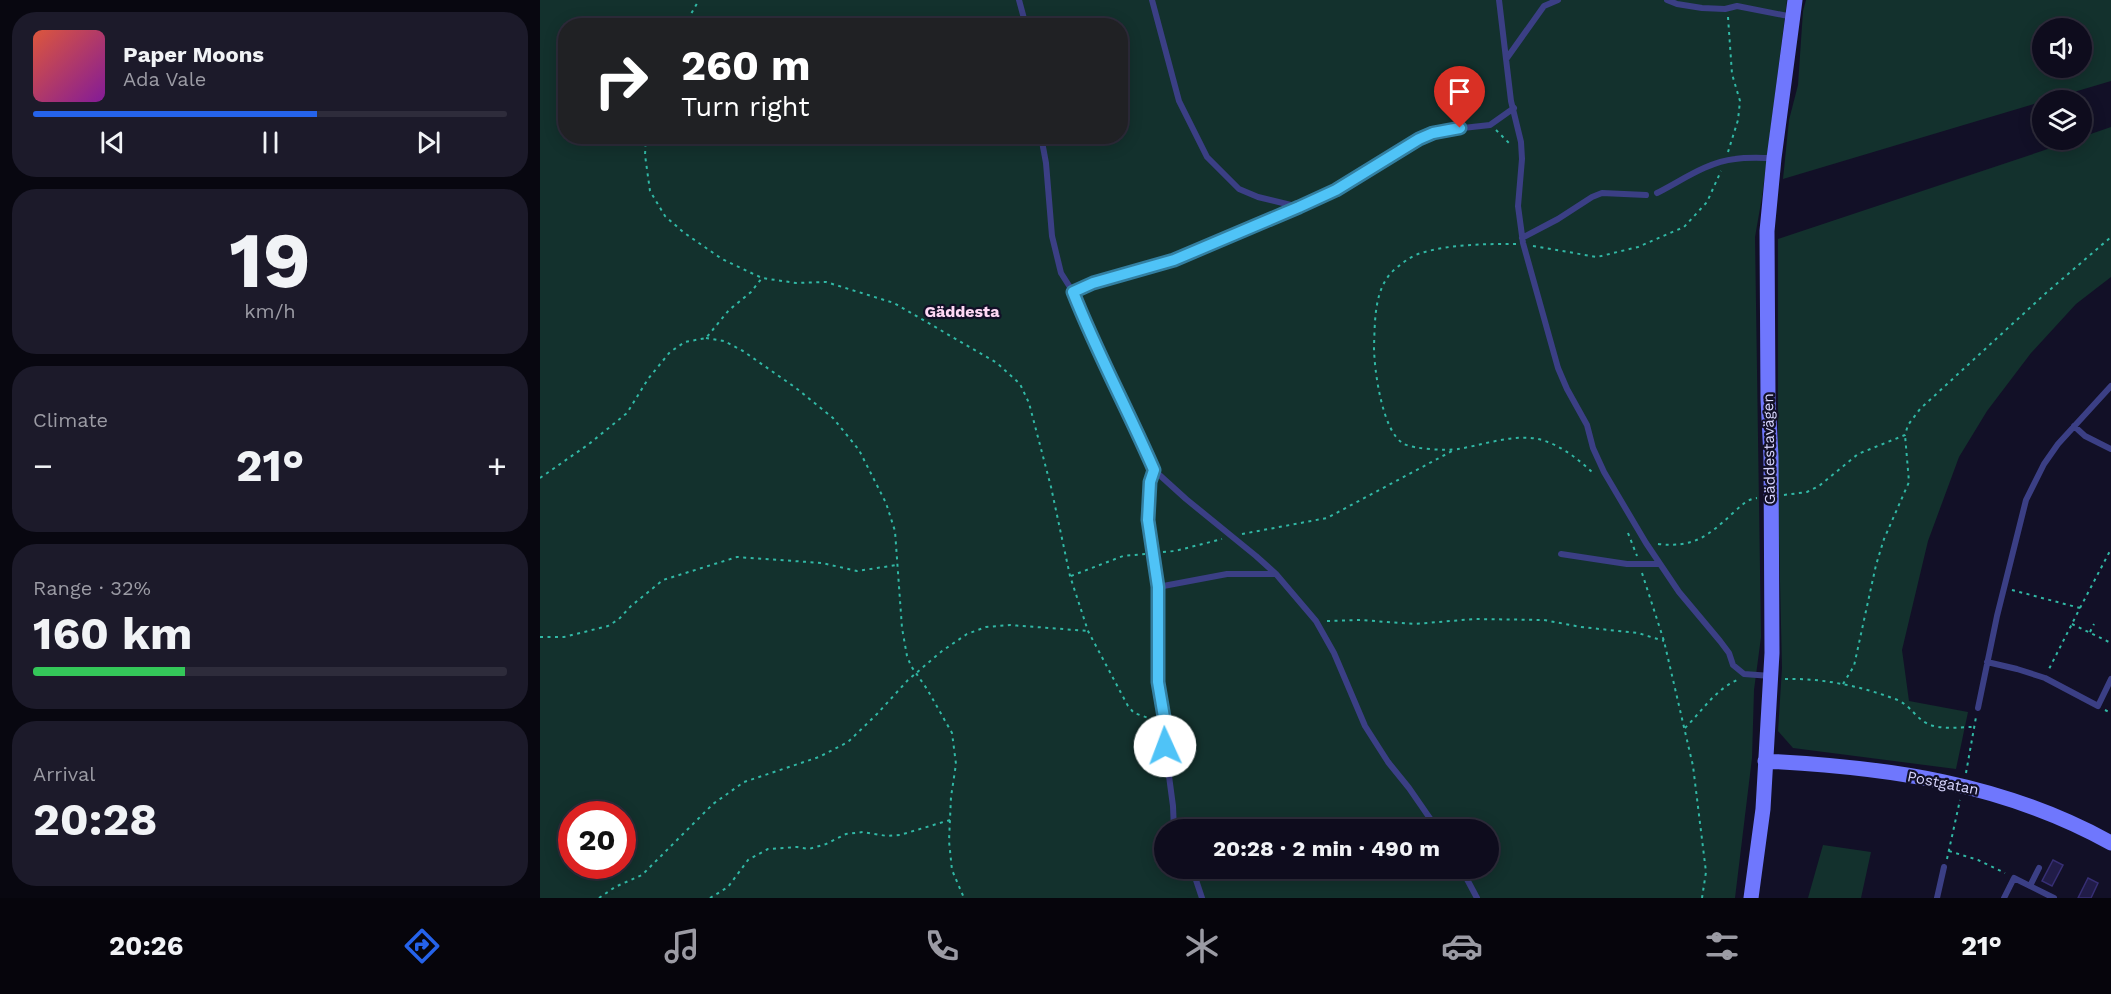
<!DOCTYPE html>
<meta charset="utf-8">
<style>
body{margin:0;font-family:"Work Sans",sans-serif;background:#1c1a2a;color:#f1f3f6;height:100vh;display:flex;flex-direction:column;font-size:22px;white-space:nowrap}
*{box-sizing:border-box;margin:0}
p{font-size:20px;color:#9b9ba4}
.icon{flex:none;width:33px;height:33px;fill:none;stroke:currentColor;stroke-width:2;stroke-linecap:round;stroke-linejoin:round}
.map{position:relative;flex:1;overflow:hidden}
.panel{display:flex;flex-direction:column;gap:12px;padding:12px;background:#080710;width:540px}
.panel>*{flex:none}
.guide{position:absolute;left:18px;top:18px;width:570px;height:126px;border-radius:24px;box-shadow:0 3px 15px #0003,0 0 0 2px #2e2c3b;background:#202124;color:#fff;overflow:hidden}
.tools{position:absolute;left:1492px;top:18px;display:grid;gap:12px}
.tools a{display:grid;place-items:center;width:60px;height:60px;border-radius:50%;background:#0e0c1d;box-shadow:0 3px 15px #0003,0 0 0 2px #2e2c3b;font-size:30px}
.speed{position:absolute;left:18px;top:801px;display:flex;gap:12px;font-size:30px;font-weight:700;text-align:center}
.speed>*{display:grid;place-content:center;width:78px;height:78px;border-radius:50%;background:#0e0c1d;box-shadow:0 3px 15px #0003,0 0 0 2px #2e2c3b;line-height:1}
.speed .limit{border:9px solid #d22;background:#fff;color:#111}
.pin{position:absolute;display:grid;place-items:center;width:51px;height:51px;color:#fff;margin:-62px -26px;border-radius:50% 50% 50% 0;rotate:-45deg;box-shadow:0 0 6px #0007}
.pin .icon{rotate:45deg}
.me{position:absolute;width:66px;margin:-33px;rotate:358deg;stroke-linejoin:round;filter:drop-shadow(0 0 4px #0008)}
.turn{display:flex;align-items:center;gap:21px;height:126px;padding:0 24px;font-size:27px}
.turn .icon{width:78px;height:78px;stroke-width:2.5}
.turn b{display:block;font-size:42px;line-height:51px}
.big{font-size:45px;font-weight:700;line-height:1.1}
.panel .tile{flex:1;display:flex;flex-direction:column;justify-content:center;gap:9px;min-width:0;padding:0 21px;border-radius:24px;background:#1c1a2a}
.panel .dial{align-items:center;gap:0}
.dial b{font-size:78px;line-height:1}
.song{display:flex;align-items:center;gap:18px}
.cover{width:72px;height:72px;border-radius:9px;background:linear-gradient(135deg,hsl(10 70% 55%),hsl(290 70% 35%))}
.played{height:6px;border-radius:3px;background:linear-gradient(90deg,#2563eb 60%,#2e2c3b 60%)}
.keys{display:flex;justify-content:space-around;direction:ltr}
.heat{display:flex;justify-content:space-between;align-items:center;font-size:33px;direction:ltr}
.charge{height:9px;border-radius:4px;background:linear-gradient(90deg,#34c759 32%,#2e2c3b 0)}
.trip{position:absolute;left:614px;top:819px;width:345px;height:60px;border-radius:30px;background:#0e0c1d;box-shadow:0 3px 15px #0003,0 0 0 2px #2e2c3b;font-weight:700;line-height:60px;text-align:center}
.tabs{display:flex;height:96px;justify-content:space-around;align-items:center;background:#06050c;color:#9b9ba4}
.tabs .icon{width:42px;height:42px}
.tabs .selected{color:#2563eb}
.tabs b{font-size:27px;color:#f1f3f6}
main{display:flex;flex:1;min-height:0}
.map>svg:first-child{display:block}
</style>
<main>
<section class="panel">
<div class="tile">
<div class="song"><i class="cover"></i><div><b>Paper Moons</b><p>Ada Vale</p></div></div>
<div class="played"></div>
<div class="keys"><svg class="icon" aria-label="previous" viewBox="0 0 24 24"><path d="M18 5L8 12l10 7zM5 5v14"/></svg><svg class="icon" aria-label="pause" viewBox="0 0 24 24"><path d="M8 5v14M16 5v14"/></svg><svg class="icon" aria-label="next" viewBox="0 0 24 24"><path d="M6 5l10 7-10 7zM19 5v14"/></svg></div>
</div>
<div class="tile dial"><b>19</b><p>km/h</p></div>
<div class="tile"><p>Climate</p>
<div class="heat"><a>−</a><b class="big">21°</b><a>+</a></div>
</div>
<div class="tile"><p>Range · 32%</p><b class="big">160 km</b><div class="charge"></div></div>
<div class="tile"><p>Arrival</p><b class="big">20:28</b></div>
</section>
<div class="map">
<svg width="1571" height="898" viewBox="0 0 1571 898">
<rect width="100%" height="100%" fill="#121027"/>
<path fill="#13312d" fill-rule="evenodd" d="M0,0H1247L1222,197L1215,237L1221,637L1214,690L1212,758L1195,898H0ZM26,26H580V136H26ZM32,814H82V866H32ZM624,830H948V868H624Z
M1266,0H1571V81L1243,179L1249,120L1258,85L1263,11ZM1503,28H1542V68H1503Z
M1571,127V277L1536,304L1491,353L1447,411L1419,457L1388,541L1362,650L1369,701L1428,712L1416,769L1253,748L1238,731L1242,668L1238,495V239L1535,140H1542V137Z
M1283,845L1331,852L1321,898H1268Z"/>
<path fill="#211c48" stroke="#362e73" stroke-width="1.5" d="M1513,860L1523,865L1512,886L1502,881Z
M1548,878L1558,883L1551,898H1538Z"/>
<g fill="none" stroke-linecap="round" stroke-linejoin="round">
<path stroke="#31b8a5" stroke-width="2" stroke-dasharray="3 4.5" stroke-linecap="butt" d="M1188,17L1192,74L1200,101L1198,120L1188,152
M144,26L159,0
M956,130L971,145
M106,136L105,155L110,191L125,216L143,232L182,259L222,278L256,283L286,282L354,303L457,363L480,384L489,403L511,487L530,576L548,631L588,706L594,713L617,721
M976,244C945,244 911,244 881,253C871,256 862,263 854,270C834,288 835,321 834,346C834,369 842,432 864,444C874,449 906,451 918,449C943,445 972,434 998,439C1019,444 1037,458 1052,472
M993,246L1057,257L1098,247L1144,227L1167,202L1181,171
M166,338L184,341L203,351L256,388L293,418L319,450L346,503L355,531L362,628L367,656L371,666L387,689L412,733L416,764L411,797L409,841L412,870L424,898
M0,478L49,444L87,413L108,379L130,352L145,342L166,338L189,310L211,292L222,278
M1244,495L1267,492L1279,486L1318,454L1365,435L1368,425L1380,409L1506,293L1571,237
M1088,533L1097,556
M702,534L787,518L914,450
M1118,544C1154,548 1168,536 1193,513C1201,506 1207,499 1217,498
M623,552L635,551L682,539
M1102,573L1124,641L1153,766L1166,872L1162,898
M531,576L583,556L605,554
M1472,590L1540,608L1508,671
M1540,608L1571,549
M787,621L820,620L875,624L934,619L1004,620L1041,627L1098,633L1124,641
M1532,624L1571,643
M1550,632L1554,624
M0,637H24L68,626L79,619L91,606L123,580L197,557L282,563L317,571L357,565
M1245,679C1282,678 1320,686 1355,699C1371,705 1375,718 1388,724C1401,730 1420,727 1434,727
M1303,684L1314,666L1336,565L1344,539L1369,482L1365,435
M1565,710L1571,713
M1145,728C1162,711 1175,690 1197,680
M1426,773L1436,717
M1409,851L1438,860L1465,873
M1407,859L1420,800
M59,898L75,887L102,875L173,804L204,782L279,757L308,742L337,714L368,680L402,651L427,634L446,627L470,625L548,631
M170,898L188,887L208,860L228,849L257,847L269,849L286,844L306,834L323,832L347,836L360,835L410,820"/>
<path stroke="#3b3f85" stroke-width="6" d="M479,0L486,26
M612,0L639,101L667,157L699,189L718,197L759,207
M959,0L971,101L981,142L982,159L978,206L983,243L1018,368L1027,389L1047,425L1053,448L1064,472L1106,543L1139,592L1180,641L1189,653L1193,665L1204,674L1231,676
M1127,0L1137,4L1162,8L1185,9L1197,6L1253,17
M967,58L1004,6L1018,0
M501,136L506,163L512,236L521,273L533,292L550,335L588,410L614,470L646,499L716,556L736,574L776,621L794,653L825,726L848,762L869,788L898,830
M1117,193C1141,181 1167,162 1195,159C1207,157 1221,158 1233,158
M982,238L1018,219L1052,197L1062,193L1106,195
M533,292L553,283L634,260L684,240L796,190L879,139L905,130L950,125L974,108
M1534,426L1545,436L1571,449
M614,470L610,482L608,520L618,587V682L625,723V746L633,806L634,830
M1021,554L1087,564H1120
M618,587L687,574H736
M1447,662L1477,669L1505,678L1558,706L1571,679
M1438,708L1457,616L1486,500L1504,464L1518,444L1571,386
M652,868L662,898
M921,868L937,898
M1490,886L1499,868
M1397,898L1404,867
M1464,898L1474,878L1514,898"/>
<path stroke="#6f77fd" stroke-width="15" d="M1225,761C1347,767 1463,783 1571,843
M1211,898L1223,809L1232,653L1231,457L1228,399L1227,231L1234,158L1255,0"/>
</g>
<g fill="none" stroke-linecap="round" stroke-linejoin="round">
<g stroke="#337fa1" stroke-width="15">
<path id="route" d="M625,746V723L618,682V587L608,520L610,482L614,470C588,410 557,353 533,292L553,283L634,260L759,207L796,190L879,139L893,133L920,128"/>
</g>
<use href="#route" stroke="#4fc3f7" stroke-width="10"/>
</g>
<g text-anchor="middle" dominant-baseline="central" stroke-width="4.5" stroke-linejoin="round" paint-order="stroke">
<g font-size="15" fill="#d8d6fe" stroke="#121027">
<text transform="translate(1229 449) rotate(-91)">Gäddestavägen</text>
<text transform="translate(1403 783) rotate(11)">Postgatan</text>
</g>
<g font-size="16" font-weight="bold" fill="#fed8f4" stroke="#121027">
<text x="422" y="311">Gäddesta</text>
</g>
</g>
</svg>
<div class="tools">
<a><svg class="icon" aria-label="sound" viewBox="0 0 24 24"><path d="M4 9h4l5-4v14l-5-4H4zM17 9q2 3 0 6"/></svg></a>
<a><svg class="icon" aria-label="layers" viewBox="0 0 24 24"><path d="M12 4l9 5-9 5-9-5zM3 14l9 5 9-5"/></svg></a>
</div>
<div class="speed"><div class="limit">20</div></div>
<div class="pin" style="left:920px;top:128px;background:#d93025"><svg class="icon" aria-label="arrive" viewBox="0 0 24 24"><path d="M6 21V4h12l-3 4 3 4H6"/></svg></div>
<svg class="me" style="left:625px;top:746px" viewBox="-20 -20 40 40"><circle r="19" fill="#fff"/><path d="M0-13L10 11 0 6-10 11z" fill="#4fc3f7"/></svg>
<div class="trip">20:28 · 2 min · 490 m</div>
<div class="guide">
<div class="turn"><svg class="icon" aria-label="right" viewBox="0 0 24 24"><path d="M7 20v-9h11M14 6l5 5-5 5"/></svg><div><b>260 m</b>Turn right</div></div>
</div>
</div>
</main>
<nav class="tabs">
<b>20:26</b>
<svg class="icon selected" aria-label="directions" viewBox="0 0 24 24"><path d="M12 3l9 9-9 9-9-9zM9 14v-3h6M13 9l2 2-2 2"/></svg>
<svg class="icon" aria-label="music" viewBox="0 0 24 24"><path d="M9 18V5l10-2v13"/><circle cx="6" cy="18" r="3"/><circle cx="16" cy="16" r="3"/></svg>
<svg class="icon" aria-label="phone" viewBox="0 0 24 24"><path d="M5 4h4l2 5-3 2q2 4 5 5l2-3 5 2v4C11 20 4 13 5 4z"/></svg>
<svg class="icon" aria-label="climate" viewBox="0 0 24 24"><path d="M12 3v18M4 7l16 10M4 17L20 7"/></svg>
<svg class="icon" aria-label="car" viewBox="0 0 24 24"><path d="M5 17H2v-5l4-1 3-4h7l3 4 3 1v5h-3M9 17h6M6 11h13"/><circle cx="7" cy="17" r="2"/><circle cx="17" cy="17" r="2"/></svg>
<svg class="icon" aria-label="filters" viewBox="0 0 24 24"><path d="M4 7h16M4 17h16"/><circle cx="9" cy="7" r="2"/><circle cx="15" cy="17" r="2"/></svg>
<b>21°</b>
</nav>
